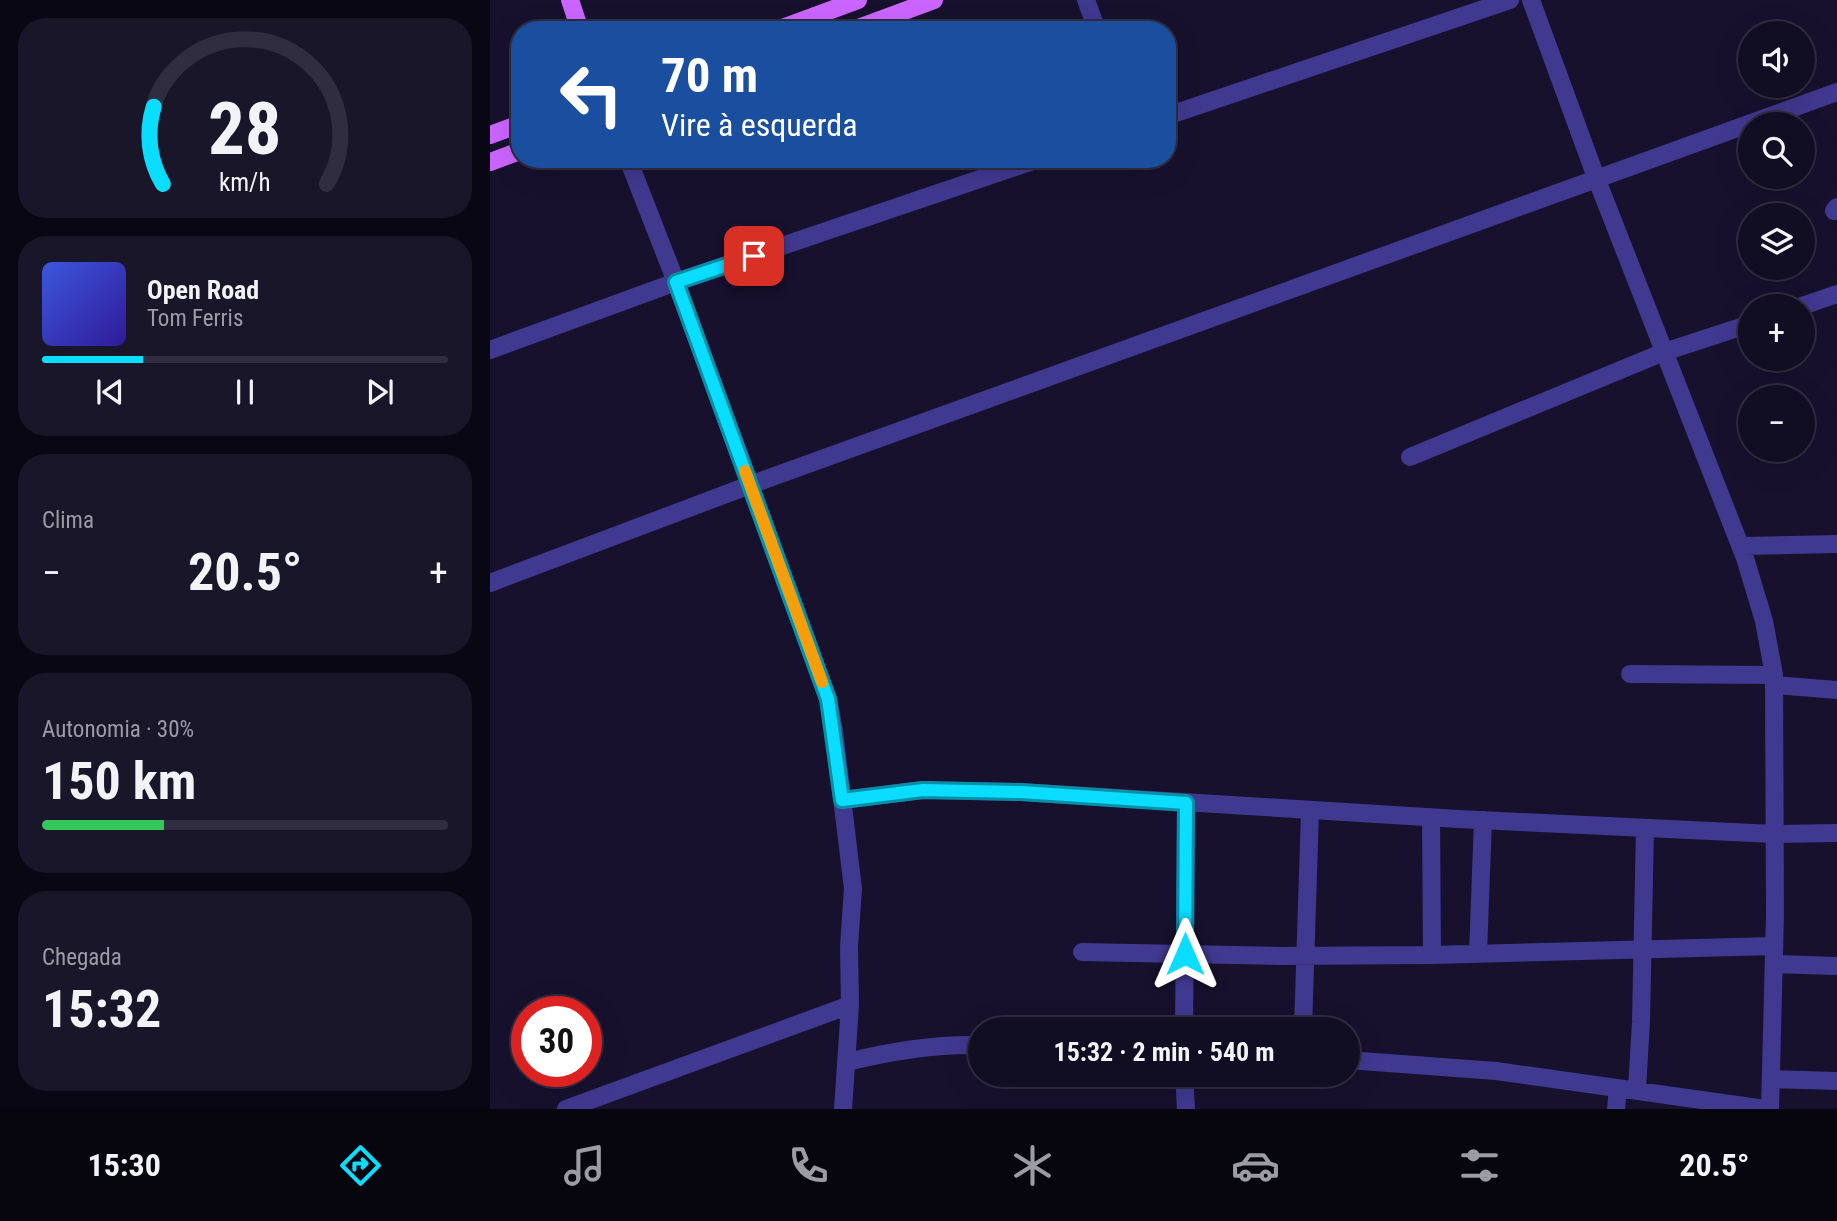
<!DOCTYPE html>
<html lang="pt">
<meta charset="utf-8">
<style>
body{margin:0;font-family:"Roboto Condensed",sans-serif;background:#1a162a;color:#f1f3f6;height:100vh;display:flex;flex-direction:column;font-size:26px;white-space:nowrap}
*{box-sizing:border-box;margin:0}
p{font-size:23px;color:#9c9ca5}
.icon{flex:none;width:38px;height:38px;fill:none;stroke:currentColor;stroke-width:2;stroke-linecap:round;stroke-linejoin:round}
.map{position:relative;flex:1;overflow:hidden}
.drawer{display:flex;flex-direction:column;gap:18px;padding:18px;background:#090713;width:490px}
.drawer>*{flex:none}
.top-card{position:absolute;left:21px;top:21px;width:665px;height:147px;border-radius:28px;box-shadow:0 7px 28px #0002,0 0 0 2px #302d40;background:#1a4fa0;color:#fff;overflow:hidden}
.buttons{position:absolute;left:1248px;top:21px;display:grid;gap:14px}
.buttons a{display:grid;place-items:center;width:77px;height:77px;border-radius:50%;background:#110d22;box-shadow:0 7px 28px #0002,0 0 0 2px #302d40;font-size:35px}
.speed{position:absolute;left:21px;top:996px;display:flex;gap:14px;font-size:35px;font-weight:700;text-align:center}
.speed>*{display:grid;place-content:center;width:91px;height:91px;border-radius:50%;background:#110d22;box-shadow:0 7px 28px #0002,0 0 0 2px #302d40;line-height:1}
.speed .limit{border:10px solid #d22;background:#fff;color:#111}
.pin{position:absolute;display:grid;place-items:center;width:60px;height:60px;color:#fff;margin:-30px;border-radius:14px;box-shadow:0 4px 10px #0006}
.me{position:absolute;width:77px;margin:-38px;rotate:0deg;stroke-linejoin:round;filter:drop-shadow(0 0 5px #0008)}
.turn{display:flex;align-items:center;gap:24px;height:147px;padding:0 35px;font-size:32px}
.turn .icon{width:91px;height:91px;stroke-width:2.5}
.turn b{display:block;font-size:49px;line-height:60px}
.big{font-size:52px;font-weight:700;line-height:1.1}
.drawer .widget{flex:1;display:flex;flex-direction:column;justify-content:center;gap:10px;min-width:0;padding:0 24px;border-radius:28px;background:#1a162a}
.drawer .dial{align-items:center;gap:0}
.dial svg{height:182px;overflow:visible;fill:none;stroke:#302d40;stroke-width:7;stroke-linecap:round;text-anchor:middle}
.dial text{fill:#f1f3f6;stroke:none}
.song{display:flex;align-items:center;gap:21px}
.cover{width:84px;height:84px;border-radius:10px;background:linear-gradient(135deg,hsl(230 70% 55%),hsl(250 70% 35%))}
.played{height:7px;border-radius:4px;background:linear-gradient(90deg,#0addff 25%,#302d40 25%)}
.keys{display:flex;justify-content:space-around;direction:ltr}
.heat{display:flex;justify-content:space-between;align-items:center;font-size:38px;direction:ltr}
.charge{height:10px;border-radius:5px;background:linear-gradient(90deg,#34c759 30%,#302d40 0)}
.trip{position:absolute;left:478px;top:1017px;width:392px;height:70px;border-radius:35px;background:#110d22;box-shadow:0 7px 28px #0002,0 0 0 2px #302d40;font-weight:700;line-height:70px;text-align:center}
.dock{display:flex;height:112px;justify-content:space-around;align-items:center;background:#07050e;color:#9c9ca5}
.dock .icon{width:49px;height:49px}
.dock .selected{color:#0addff}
.dock b{font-size:32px;color:#f1f3f6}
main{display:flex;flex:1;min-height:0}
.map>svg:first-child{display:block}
</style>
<main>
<section class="drawer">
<div class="widget dial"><svg viewBox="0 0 100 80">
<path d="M14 69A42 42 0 1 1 86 69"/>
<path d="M14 69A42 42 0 0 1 10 35" stroke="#0addff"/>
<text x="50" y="56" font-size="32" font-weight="700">28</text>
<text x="50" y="72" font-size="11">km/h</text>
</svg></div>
<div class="widget">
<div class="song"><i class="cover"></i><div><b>Open Road</b><p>Tom Ferris</p></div></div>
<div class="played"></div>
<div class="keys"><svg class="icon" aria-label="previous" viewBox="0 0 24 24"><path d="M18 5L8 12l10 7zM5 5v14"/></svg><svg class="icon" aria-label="pause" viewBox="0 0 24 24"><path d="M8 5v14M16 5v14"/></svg><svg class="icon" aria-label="next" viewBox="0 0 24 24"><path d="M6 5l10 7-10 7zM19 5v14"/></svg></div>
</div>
<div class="widget"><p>Clima</p>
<div class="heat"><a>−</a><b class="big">20.5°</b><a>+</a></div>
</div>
<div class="widget"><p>Autonomia · 30%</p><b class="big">150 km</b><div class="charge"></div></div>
<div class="widget"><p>Chegada</p><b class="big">15:32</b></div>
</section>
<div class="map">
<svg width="1347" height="1109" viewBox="0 0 1347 1109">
<rect width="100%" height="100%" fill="#17112e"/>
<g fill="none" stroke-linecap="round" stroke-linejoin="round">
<path stroke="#403990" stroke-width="18" d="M596,0L607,30
M1041,0L1107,180L1255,558L1274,621L1284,675L1285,915L1280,1109
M677,116L1020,0
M138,159L186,282L338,699L344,731L363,889L359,946L360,1005L353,1109
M1344,211L1347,207
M1312,306L1347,294
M0,350L186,282L549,159
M920,457L1174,352L1260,324
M1251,546L1347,544
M0,583L260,485L1347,92
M1140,674L1284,675
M1284,685L1347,690
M352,800L433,790L531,792L968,819L1284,834L1347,833
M941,817L942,955
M592,952L790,956L942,955L1284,946
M988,953L993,820
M1284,964L1347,966
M694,1029L696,803
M813,1029L820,811
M858,1060L1006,1071L1275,1109
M357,1062C401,1051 444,1044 490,1045
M694,1074L696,1109
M1281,1079L1347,1081
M1147,1089L1151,1022L1155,828
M76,1109L360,1005
M1126,1109L1128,1088"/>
<path stroke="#cb65ff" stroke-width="18" d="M80,0L90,30
M287,30L368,0
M363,30L444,0
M0,135L30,124
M0,162L30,151"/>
</g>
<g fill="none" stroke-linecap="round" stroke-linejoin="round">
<g stroke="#0690a6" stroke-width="18">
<path id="route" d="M264,256L186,282L338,699L352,800L433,790L531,792L696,803L695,954"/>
</g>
<use href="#route" stroke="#0addff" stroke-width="12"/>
<path stroke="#f59e0b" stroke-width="12" d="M255,471L332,682"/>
</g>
</svg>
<div class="buttons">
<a><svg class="icon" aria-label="sound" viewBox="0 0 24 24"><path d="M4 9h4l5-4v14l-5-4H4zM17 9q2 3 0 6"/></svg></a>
<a><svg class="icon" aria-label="search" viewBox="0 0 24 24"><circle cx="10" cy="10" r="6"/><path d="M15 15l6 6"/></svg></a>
<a><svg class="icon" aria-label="layers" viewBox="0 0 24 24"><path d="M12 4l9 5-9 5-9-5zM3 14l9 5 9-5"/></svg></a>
<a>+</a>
<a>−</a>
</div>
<div class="speed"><div class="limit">30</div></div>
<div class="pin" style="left:264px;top:256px;background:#d93025"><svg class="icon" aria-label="arrive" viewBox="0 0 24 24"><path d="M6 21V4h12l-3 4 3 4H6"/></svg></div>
<svg class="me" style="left:695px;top:954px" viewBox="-20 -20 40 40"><path d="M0-17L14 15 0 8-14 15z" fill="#0addff" stroke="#fff" stroke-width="4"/></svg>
<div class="trip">15:32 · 2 min · 540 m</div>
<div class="top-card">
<div class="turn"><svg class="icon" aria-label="left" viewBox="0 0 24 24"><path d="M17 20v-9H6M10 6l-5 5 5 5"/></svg><div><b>70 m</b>Vire à esquerda</div></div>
</div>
</div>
</main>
<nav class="dock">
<b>15:30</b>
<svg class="icon selected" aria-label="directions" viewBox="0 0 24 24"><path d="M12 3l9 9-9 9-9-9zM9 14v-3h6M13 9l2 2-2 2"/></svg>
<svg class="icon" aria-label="music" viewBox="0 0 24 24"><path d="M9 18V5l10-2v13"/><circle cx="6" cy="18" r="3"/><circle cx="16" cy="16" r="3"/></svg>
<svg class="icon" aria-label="phone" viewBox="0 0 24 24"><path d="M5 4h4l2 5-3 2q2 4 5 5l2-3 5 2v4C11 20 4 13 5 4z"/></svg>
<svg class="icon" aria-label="climate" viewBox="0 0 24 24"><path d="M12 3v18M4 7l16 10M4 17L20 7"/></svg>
<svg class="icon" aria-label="car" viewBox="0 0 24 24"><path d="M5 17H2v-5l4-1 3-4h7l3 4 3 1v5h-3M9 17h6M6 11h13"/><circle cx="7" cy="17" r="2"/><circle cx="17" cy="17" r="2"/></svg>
<svg class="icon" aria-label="filters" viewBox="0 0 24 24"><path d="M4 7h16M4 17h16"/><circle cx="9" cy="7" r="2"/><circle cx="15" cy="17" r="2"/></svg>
<b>20.5°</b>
</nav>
